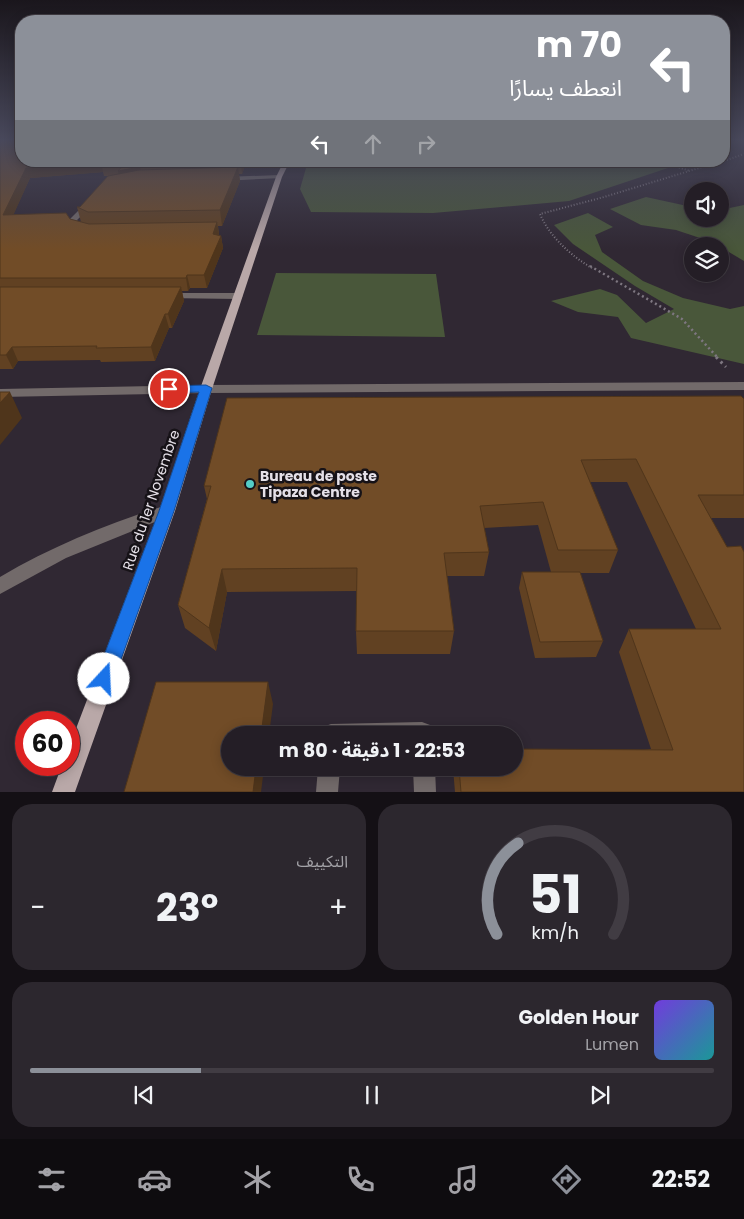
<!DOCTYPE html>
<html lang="ar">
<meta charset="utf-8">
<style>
body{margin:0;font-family:Poppins,"Noto Sans Arabic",sans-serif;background:#2c272e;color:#f1f3f6;direction:rtl;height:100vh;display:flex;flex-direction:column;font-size:19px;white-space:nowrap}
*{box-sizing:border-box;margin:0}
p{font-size:16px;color:#a3a2a7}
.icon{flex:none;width:28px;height:28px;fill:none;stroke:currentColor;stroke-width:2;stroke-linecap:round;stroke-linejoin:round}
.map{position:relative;height:792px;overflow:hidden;direction:ltr}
.side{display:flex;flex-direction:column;gap:12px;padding:12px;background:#141015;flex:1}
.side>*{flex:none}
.banner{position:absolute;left:15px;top:15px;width:715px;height:152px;border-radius:20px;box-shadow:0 2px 12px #0003,0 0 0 1px #413c43;direction:rtl;background:#8c9099;color:#fff;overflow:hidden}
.controls{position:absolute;left:684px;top:182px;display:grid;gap:10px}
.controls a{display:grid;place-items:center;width:45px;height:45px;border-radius:50%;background:#241e26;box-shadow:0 2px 12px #0003,0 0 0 1px #413c43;font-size:25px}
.speed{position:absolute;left:15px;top:711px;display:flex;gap:10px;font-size:25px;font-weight:700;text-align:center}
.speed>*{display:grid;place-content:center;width:65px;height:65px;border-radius:50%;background:#241e26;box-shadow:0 2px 12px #0003,0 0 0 1px #413c43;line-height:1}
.speed .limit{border:8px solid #d22;background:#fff;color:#111}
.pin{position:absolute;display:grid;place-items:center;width:42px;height:42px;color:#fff;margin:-21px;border:2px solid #fff;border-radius:50%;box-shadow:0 1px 5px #0007}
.me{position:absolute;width:55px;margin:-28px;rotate:20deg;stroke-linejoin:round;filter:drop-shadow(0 0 4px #0008)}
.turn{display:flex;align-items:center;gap:18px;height:105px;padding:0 25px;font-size:22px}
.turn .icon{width:65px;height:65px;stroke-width:2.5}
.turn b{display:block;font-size:35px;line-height:42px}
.lanes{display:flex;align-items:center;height:48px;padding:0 25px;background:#0003;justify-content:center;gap:25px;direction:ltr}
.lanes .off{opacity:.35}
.big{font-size:38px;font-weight:700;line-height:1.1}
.side .widget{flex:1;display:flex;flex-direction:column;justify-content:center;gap:8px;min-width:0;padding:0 18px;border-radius:20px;background:#2c272e}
.side .dial{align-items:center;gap:0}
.dial svg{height:130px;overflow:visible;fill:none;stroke:#413c43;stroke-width:7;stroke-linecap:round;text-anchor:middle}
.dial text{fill:#f1f3f6;stroke:none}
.song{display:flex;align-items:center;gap:15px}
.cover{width:60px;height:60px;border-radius:8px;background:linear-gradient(135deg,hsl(260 70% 55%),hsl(180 70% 35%))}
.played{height:5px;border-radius:2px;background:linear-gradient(90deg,#8c9099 25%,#413c43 25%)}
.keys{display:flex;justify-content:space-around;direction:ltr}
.heat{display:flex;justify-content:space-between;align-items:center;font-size:28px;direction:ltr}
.side .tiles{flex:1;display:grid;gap:12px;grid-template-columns:1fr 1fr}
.widget:last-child{grid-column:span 2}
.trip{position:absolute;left:221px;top:726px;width:302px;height:50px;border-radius:25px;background:#241e26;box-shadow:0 2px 12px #0003,0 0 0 1px #413c43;font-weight:700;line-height:50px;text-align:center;direction:rtl}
.tabs{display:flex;height:80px;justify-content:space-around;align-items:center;background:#0e0c0f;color:#a3a2a7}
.tabs .icon{width:35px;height:35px}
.tabs .active{color:#8c9099}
.tabs b{font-size:22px;color:#f1f3f6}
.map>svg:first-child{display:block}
</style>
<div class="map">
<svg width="744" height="792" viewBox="0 0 744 792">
<rect width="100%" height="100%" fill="#302833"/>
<path fill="#49573a" d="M308,161H689L569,201L433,213L311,212L300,189Z
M646,197L692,207V219H720V210L744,205V261L712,242L676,230L641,225L610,209Z
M588,213L613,227L595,235L602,252L643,281L683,298L730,309L744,306V364L631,338L618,317L578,312L551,301L600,289L617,295L646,323L674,309L635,286L573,244L554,225Z
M276,273L436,274L445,337L257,335Z"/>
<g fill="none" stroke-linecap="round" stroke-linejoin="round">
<path stroke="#7e7781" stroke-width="2" stroke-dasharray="1 2" stroke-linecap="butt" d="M659,161L690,171
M724,161L744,154
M592,268C571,256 549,236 540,214L604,197L722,161"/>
<path stroke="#7e7781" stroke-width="2.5" stroke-dasharray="2 3" stroke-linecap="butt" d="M590,266L682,319L718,358"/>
<path stroke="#7e7781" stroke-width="3" stroke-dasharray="2.5 4" stroke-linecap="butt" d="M716,357L726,367"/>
<path fill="#726a6a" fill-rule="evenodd" d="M279,175L281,176V178L222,181L219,179L222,177Z
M88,201L95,203L77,220L80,225L88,229L84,231L74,229L69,220Z
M167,293H238L243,296L238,299L164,298L162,296Z
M744,382V390L206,393L0,397V389L206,385Z
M167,505L172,507L175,511L172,515L66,558L0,594V577C52,546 110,523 167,505Z
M422,722L430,725L433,735H320L323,727L331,724Z
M318,768H340L338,792H316Z
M413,768H435L436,792H414Z"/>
<path fill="#b9a8a8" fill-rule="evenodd" d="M284,161H290L282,177L212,389L175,511L75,792H52L62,765H69V747L159,511L200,389L276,177Z"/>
</g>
<path fill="#614122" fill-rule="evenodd" d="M0,139L247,161L242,174H239L240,181L222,226H218L219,234V235L221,236L223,248L207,288H190L188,291H182L184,301L172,328H169L155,361L101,362L100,360L18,361L13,369H0ZM103,172L104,176H110L80,207H77L81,222L70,219L13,215L30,178Z
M744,399V518H711L744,792H455L453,768H515L651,749L619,652L629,629H696L627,482H590L618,550L609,573H580L603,641L596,657L535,658L519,588L522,572H551L538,525L484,528L489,552L484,576H447L454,631L450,654H357L356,631L357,591L227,592L216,651L185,628L178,605L207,499L204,486Z"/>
<path fill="#4f351b" d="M242,161H247L242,174L241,164Z
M104,162L102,166L103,172L30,178L8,227L3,215L26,168Z
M140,167L142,177L120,181L118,171Z
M238,167L240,181L222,226L220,210Z
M217,222L219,234L215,246L213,234Z
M221,236L223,248L207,288L204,275Z
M187,275L190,288L188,291L186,278Z
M181,287L184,301L172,328L168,314Z
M165,314L169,328L155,361L151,347Z
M12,347L18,361L13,369L6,355Z
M10,392L22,418L0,445V403Z
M222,569L227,592L216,651L209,628Z
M268,682L273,704L269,735H261Z
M256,768H264L261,792H253Z"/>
<path fill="#714c27" stroke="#4f351b" d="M0,139H21V161H242L241,164L140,167L118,171L123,165L102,166L104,162L26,168L3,215L66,213L70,219L89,224L217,222L213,234L221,236L204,275H187L186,278H0Z
M238,167L220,210L88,212L77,207H80L108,176L139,170Z
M0,287H181L168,314H165L151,347L96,348L97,346L12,347L6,355H0Z
M0,392H10L0,403Z
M741,396L744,399V495H698L727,547L741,546L744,552V792H461L459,768H515V749L673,750L629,629H721L636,459L581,460L618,550H558L543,502L480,506L489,552L444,553L454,631H356L357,568L222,569L209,628L178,605L211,486H204L227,398Z
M522,572H580L603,641L540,642Z
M156,682H268L261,735H230V768H256L253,792H124Z"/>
<linearGradient id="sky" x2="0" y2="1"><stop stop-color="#1a161c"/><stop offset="0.56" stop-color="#48485b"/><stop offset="1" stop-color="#48485b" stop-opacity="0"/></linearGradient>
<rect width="744" height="249" fill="url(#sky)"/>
<path fill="#1a73e8" stroke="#114b97" d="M206,385L212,388L174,511L114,679L111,686L104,688L98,686L95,679L159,511L199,392L169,393L163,389L169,386Z"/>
<circle fill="#54cdc7" stroke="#161217" stroke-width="2" cx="250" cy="484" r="5"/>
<g text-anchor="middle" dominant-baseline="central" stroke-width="5" stroke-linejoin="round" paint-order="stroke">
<g font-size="14" font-weight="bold" fill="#e5e0e8" stroke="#161217" text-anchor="start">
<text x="260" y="476">Bureau de poste<tspan x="260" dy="16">Tipaza Centre</tspan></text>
</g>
<g font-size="14" fill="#e5e0e8" stroke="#161217">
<text transform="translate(151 500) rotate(-71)">Rue du 1er Novembre</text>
</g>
</g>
</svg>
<div class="controls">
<a><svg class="icon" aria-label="sound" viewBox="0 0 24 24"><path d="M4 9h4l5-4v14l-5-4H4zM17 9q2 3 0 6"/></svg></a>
<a><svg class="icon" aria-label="layers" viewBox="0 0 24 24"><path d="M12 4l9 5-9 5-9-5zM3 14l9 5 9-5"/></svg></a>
</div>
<div class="speed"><div class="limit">60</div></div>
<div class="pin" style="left:169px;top:389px;background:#d93025"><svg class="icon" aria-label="arrive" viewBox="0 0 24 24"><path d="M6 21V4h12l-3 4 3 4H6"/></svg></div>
<svg class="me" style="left:104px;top:679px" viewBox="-20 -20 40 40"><circle r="19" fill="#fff"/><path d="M0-13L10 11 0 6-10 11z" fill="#1a73e8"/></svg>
<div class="trip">22:53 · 1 دقيقة · 80 m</div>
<div class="banner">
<div class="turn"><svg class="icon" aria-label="left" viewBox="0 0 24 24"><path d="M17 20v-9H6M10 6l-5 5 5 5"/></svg><div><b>70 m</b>انعطف يسارًا</div></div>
<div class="lanes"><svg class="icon" aria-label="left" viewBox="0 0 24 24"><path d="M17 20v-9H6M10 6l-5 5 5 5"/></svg><svg class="icon off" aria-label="ahead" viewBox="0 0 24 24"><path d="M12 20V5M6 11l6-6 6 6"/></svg><svg class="icon off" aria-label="right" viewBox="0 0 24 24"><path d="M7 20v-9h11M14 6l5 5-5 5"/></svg></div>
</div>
</div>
<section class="side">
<div class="tiles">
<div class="widget dial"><svg viewBox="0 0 100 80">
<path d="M14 69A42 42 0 1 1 86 69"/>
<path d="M14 69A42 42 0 0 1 27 13" stroke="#8c9099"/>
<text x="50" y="56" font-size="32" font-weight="700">51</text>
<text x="50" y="72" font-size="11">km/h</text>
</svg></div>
<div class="widget"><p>التكييف</p>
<div class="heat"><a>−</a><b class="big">23°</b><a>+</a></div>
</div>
<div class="widget">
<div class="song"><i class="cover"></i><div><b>Golden Hour</b><p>Lumen</p></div></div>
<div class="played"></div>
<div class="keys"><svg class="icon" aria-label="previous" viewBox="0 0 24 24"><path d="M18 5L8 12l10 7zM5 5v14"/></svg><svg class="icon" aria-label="pause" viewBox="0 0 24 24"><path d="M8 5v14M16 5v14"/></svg><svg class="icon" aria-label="next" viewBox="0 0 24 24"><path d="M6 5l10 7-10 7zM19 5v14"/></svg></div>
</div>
</div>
</section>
<nav class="tabs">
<b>22:52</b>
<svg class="icon active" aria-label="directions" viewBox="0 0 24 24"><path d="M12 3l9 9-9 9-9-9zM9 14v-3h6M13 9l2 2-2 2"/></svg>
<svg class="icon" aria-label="music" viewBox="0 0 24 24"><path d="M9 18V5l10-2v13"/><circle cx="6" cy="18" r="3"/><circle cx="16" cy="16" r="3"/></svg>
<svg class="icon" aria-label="phone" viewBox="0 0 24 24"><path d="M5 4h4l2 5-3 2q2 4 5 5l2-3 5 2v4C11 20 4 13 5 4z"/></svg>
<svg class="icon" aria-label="climate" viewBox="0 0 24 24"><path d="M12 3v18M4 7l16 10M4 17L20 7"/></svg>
<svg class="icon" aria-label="car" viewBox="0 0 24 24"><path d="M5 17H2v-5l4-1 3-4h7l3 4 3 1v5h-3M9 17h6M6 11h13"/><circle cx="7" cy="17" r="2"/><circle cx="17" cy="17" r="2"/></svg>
<svg class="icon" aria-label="filters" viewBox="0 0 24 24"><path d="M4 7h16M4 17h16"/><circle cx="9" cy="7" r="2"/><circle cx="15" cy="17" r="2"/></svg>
</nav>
